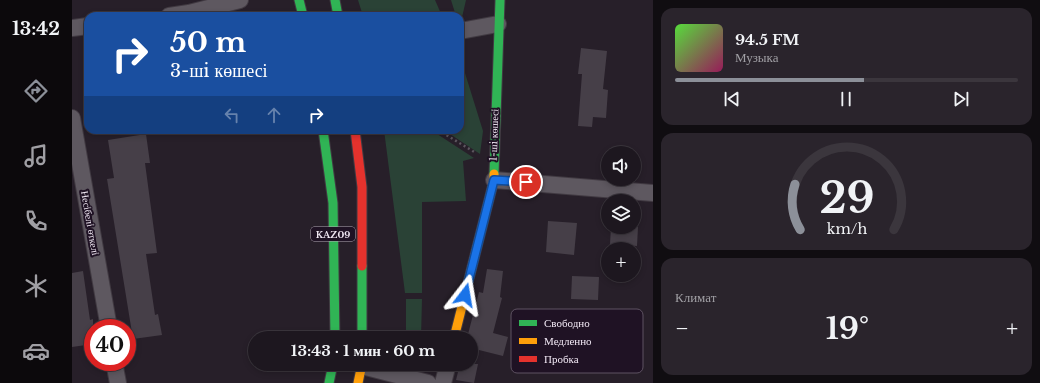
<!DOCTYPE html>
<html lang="ru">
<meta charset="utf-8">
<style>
body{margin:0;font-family:"Libre Baskerville",serif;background:#2a242c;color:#f1f3f6;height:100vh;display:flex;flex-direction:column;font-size:15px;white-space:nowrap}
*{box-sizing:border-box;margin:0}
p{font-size:13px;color:#a09fa4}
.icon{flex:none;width:22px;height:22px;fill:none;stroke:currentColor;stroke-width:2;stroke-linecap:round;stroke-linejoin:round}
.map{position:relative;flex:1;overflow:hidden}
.side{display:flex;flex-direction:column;gap:8px;padding:8px;background:#100d11;width:387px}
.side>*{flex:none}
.hud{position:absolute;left:12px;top:12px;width:380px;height:122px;border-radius:12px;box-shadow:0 2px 6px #0003,0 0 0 1px #3b363d;background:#1a4fa0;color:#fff;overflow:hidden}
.fabs{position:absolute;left:529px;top:146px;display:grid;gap:8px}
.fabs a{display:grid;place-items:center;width:40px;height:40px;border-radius:50%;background:#1d171f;box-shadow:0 2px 6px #0003,0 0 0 1px #3b363d;font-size:20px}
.speed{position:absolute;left:12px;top:319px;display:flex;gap:8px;font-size:20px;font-weight:700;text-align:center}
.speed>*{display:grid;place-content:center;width:52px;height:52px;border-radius:50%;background:#1d171f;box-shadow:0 2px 6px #0003,0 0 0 1px #3b363d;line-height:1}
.speed .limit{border:6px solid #d22;background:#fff;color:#111}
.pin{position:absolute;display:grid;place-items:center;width:34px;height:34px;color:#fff;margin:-17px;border:2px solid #fff;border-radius:50%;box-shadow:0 1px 4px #0007}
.me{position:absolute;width:44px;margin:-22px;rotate:14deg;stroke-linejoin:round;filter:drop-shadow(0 0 3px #0008)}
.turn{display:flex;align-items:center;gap:14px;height:84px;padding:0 20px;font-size:18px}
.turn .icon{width:52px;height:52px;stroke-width:2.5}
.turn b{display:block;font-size:28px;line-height:34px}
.lanes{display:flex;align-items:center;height:38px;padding:0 20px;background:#0003;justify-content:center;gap:20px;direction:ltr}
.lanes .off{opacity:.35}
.big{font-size:30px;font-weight:700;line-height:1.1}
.side .tile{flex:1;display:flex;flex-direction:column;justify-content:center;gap:6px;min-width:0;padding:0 14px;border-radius:12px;background:#2a242c}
.side .dial{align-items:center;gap:0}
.dial svg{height:104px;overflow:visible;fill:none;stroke:#3b363d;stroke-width:7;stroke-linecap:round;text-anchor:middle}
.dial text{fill:#f1f3f6;stroke:none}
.song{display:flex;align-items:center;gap:12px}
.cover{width:48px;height:48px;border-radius:6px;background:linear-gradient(135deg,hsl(110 70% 55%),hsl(330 70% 35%))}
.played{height:4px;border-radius:2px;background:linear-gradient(90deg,#8c9099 55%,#3b363d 55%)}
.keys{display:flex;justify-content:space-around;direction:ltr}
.heat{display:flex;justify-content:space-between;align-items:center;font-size:22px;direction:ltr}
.trip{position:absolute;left:176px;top:331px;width:230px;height:40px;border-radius:20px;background:#1d171f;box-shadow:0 2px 6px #0003,0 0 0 1px #3b363d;font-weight:700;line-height:40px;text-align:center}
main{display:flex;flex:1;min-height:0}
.menu{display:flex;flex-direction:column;width:72px;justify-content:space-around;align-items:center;background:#0c090c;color:#a09fa4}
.menu .icon{width:28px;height:28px}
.menu .active{color:#8c9099}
.menu b{font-size:18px;color:#f1f3f6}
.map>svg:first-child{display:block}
</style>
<main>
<nav class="menu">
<b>13:42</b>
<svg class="icon active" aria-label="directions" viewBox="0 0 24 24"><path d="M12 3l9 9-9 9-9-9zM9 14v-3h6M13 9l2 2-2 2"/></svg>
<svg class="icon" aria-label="music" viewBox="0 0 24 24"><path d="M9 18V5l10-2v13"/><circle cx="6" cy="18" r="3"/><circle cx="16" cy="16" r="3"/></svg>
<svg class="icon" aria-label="phone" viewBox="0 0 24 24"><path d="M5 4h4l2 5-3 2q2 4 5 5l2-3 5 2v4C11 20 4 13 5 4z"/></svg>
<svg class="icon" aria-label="climate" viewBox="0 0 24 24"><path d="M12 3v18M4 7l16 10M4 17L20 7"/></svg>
<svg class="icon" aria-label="car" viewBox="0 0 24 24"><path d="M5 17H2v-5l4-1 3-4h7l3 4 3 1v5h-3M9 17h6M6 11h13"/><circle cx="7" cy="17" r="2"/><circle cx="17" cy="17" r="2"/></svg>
</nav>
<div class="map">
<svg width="581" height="383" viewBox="0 0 581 383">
<rect width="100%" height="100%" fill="#271f29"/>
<path fill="#2a4236" d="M286,0H363L370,16H291Z
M379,0H394L388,26V16H384Z
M388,57L411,131L408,154L372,130H388Z
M312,130H359L402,158L391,161L394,201L350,202V293H333Z
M334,299H350L349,338H334Z"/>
<path fill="#463f48" d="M509,48L535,51L531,89L536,90L534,118L521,117L520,127L506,126L510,74H506Z
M74,134L78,163H73L85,253L74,254L83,315L86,314L90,335L61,339L35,179L42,178L36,140Z
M476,221L505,223L502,255L474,252Z
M539,227H566L565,246L538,244Z
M415,269L431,271L428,297L430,298L421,333L436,337L431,356L399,348V338H395L407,292L411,293Z
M11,271L18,320L21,319V344L0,347V273Z
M500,276L527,277L526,300L499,299Z
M388,364H406L402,383L384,380Z"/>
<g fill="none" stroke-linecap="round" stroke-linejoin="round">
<g stroke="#413a42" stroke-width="18">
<path id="street" d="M97,16L117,13L168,0
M0,28L16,26
M388,31L426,24
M0,118L37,328
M422,180L581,193
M42,362L46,383
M290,366L356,383
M371,383L376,364"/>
</g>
<g stroke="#413a42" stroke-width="11">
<path id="fast" d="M227,0L231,16
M263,0L266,16
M251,130L261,203L263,338
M422,174L428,0
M290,266V338
M257,383L261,364"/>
</g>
<g stroke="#413a42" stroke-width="11">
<path id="slow" d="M382,338L422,180V174
M286,383L290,364"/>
</g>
<g stroke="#413a42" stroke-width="11">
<path id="jam" d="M283,130L290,187V266"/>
</g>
<path stroke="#5d565f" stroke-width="2.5" stroke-dasharray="2 3" stroke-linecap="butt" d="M366,130L404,153"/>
<use href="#street" stroke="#5e5860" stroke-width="16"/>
<use href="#fast" stroke="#30b455" stroke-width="9"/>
<use href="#slow" stroke="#ff9f0a" stroke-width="9"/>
<use href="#jam" stroke="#e5322d" stroke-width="9"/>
</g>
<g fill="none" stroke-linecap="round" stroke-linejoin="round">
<g stroke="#114b97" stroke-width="10">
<path id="route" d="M393,295L422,180L454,182"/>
</g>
<use href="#route" stroke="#1a73e8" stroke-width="7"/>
</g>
<g text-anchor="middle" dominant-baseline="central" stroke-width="4" stroke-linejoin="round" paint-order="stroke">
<rect fill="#1f1224" stroke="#b2a8b6" stroke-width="1" x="239" y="227" width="44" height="14" rx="3"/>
<g font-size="9" font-weight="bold" fill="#f1e8f4">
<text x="261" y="234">KAZ09</text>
</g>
<g font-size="10" fill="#f1e8f4" stroke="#1f1224">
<text transform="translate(422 135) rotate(-88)">1-шi көшесі</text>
<text transform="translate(18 223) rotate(80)">Несібелі өткелі</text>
</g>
</g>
<rect x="439" y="309" width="132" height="64" rx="6" fill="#1f1224" stroke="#5e5262" stroke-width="1"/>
<rect x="447" y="320" width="18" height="6" fill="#30b455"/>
<rect x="447" y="338" width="18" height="6" fill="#ff9f0a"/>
<rect x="447" y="356" width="18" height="6" fill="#e5322d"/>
<g font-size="11" fill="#f1e8f4">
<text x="472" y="327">Свободно</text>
<text x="472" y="345">Медленно</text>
<text x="472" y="363">Пробка</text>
</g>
</svg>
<div class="fabs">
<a><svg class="icon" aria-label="sound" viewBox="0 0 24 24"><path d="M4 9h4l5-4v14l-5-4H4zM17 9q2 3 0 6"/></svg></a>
<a><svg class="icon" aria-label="layers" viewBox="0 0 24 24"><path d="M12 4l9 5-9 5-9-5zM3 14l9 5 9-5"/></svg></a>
<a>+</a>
</div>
<div class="speed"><div class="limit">40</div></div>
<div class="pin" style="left:454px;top:182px;background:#d93025"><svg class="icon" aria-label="arrive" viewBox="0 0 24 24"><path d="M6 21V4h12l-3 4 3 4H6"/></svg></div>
<svg class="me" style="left:393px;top:295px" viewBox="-20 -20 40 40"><path d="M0-17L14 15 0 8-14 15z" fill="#1a73e8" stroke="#fff" stroke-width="4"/></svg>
<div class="trip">13:43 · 1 мин · 60 m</div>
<div class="hud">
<div class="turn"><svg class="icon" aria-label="right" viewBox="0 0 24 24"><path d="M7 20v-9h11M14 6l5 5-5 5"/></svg><div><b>50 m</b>3-шi көшесі</div></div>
<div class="lanes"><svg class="icon off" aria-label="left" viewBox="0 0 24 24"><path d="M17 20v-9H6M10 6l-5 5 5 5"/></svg><svg class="icon off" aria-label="ahead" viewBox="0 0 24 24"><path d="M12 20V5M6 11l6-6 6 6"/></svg><svg class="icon" aria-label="right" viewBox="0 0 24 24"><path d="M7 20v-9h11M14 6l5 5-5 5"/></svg></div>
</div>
</div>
<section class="side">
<div class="tile">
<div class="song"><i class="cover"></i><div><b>94.5 FM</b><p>Музыка</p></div></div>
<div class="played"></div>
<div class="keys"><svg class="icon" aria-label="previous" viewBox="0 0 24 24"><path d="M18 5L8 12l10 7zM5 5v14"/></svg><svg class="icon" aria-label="pause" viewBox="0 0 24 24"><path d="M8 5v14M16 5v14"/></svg><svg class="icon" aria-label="next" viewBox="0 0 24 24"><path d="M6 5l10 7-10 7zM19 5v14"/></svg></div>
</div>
<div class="tile dial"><svg viewBox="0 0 100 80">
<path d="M14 69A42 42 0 1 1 86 69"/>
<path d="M14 69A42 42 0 0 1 10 34" stroke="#8c9099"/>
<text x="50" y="56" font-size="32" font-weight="700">29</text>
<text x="50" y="72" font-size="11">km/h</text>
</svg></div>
<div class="tile"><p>Климат</p>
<div class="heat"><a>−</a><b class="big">19°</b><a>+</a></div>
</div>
</section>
</main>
